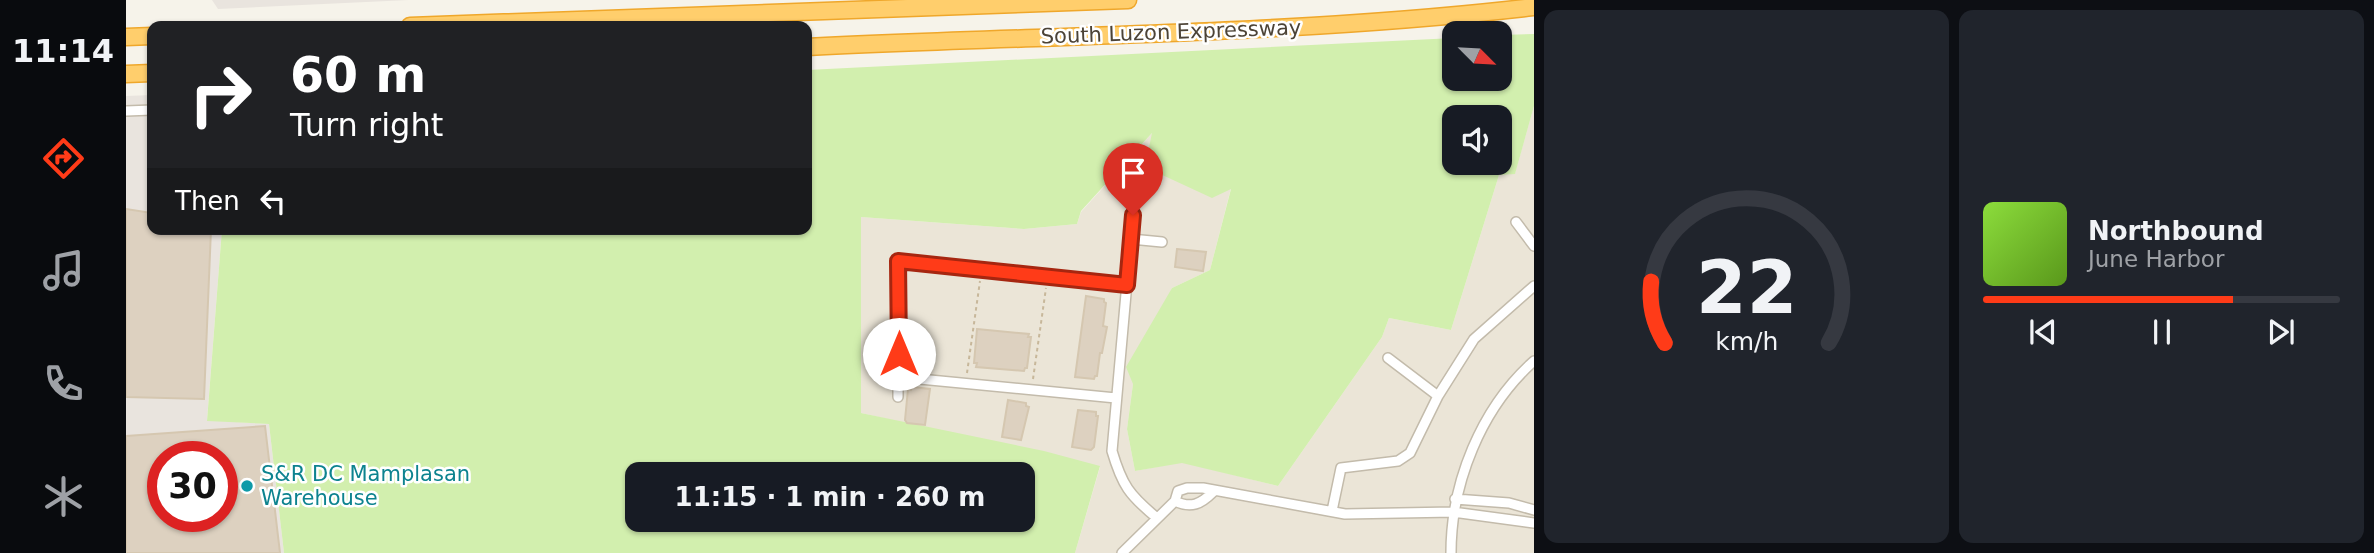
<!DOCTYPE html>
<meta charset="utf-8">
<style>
body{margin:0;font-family:"DejaVu Sans",sans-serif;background:#20242c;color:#f1f3f6;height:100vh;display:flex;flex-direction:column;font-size:26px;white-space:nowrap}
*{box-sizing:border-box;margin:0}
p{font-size:23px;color:#9ea1a6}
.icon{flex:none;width:38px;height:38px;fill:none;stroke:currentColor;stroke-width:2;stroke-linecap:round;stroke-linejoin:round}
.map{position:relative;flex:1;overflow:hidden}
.side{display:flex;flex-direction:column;gap:10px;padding:10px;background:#0d0f14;width:840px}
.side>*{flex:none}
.guide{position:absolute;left:21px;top:21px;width:665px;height:214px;border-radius:14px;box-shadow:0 2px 5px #0004;background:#202124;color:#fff;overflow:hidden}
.needle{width:46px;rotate:114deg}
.tools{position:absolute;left:1316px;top:21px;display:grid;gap:14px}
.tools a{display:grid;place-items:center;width:70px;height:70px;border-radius:14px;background:#171b24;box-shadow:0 2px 5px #0004;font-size:35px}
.speed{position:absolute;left:21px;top:441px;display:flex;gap:14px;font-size:35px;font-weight:700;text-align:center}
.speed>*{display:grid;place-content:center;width:91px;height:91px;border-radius:50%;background:#171b24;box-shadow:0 2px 5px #0004;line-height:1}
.speed .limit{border:10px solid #d22;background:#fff;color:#111}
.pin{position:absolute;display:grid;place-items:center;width:60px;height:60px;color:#fff;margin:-72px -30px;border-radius:50% 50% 50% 0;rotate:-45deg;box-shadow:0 0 7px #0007}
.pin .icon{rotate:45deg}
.me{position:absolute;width:77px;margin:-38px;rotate:0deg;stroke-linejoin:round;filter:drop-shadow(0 0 5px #0008)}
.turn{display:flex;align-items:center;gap:24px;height:147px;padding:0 28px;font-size:32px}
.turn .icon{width:91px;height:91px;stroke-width:2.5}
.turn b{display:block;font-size:49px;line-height:60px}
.then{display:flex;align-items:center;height:66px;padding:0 28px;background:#0003;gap:14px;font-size:26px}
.side .card{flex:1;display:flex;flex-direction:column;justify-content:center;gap:10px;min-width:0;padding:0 24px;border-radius:14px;background:#20242c}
.side .dial{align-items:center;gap:0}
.dial svg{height:182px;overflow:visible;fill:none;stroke:#363941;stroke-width:7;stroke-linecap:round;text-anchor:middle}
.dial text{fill:#f1f3f6;stroke:none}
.song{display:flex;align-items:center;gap:21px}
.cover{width:84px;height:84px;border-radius:10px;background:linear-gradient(135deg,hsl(90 70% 55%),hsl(90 70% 35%))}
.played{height:7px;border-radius:4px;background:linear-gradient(90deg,#ff3b18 70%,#363941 70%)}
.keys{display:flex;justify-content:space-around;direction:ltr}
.side .tiles{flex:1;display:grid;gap:10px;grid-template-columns:repeat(2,1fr)}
.trip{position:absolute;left:499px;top:462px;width:410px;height:70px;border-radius:14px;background:#171b24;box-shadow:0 2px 5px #0004;font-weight:700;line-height:70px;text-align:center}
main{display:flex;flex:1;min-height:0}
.menu{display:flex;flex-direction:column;width:126px;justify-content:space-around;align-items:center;background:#090b0e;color:#9ea1a6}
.menu .icon{width:49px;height:49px}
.menu .active{color:#ff3b18}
.menu b{font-size:32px;color:#f1f3f6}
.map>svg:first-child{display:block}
</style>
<main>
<nav class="menu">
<b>11:14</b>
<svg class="icon active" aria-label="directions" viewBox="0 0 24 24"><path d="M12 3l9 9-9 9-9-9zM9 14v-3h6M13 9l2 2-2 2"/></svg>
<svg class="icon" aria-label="music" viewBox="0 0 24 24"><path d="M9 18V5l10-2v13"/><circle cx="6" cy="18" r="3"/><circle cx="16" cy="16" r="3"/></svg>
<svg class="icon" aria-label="phone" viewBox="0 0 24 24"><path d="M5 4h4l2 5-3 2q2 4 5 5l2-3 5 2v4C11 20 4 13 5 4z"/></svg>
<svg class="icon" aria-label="climate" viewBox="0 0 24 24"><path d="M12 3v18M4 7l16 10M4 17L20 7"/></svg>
</nav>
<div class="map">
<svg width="1408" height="553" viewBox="0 0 1408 553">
<rect width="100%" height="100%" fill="#f6f3ea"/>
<path fill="#ebe5d7" d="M1408,106V553H949L974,467L735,413V217L898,229L951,224L955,212L1027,132L1105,188L1084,270L1046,288L1007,384L1001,429L1009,471L1056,462L1152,486L1256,337L1263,318L1325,330L1373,175L1389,173Z"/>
<path fill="#e9e4de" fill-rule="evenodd" d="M86,0H283L92,9Z
M26,95V229H96L81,420L143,424L158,553H0V96ZM37,457H96V516H37Z"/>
<path fill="#d2efae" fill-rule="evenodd" d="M1408,34V106L1389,174L1373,175L1325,330L1263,318L1256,337L1152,486L1056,463L1009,471L1001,429L1007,384L1000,367L1046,288L1084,270L1105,189L1086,198L1019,167L1026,133L955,211L951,224L898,229L735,217V413L918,451L974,466L949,553H158L143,424L81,421L96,229H681V70L1328,38V79H1374V35ZM1328,117H1374V163H1328ZM511,474H896V520H511Z"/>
<path fill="#ddd1c0" stroke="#d5c7b0" stroke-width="2" fill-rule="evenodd" d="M0,209L26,213V229H85L78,399L0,397Z
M1051,249L1080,252L1077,271L1049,267Z
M960,296L978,299V302L980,303L977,326L981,327L976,353H974L971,376H969L968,379L949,377Z
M851,329L903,334L902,337H905L901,368H899L898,371L850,367L851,363H848Z
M786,387L804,389L799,425L781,423L779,420L782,389L785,390Z
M882,400L900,403V406L903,407L895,440L876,437Z
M952,410L970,412V416H972L968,447L965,450L946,447Z
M139,426L154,553H0V436ZM37,457H96V516H37Z"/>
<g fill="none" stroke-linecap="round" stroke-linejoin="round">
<g stroke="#c3bbab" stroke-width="12">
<path id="minor" d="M0,111L26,110
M1007,215L986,451C996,485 1003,495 1031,518
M1390,222L1408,246
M1005,239L1036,242
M1262,358L1312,396
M773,377L990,398
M772,397V261L1001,285
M1329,499L1383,503L1408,510
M1049,501C1065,509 1075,504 1087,492
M1206,511L1215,468L1272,461L1284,453L1312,396L1348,339L1408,286
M996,553L1049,501L1052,491L1061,488H1077L1219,514L1327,512L1408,523
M1325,553C1325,483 1355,408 1408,361"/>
</g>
<g stroke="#efa72b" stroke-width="19">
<path id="motorway" d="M284,26L1002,0
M0,37L26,36
M681,47C923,35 1167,35 1408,7
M0,74L26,73"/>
</g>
<path stroke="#c7b79a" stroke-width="2" stroke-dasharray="3.5 3.5" stroke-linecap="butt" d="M841,373L854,281
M907,379L920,288"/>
<use href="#minor" stroke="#fff" stroke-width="9"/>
<use href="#motorway" stroke="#ffce6c" stroke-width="16"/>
</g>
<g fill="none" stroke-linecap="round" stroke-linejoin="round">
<g stroke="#a62610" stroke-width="18">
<path id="route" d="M773,354L772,261L1001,285L1007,215"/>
</g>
<use href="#route" stroke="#ff3b18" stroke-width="12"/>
</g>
<circle fill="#0f9aa8" stroke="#fff" stroke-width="2.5" cx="121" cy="486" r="7"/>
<g text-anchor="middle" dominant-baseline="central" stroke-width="5" stroke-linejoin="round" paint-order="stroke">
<g font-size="21" fill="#4c4336" stroke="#fff">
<text transform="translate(1045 32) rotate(-2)">South Luzon Expressway</text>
</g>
<g font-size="21" fill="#0d838f" stroke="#fff" text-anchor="start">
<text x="135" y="474">S&amp;R DC Mamplasan<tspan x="135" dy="24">Warehouse</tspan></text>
</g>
</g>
</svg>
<div class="tools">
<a><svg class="needle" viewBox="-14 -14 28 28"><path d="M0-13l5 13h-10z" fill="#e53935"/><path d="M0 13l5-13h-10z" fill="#9ea1a6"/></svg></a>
<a><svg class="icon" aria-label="sound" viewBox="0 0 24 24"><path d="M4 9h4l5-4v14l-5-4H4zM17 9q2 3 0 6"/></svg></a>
</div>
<div class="speed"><div class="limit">30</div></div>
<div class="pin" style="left:1007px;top:215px;background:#d93025"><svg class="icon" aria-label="arrive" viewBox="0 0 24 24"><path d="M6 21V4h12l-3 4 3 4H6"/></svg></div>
<svg class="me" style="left:773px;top:354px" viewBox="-20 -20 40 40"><circle r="19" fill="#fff"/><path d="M0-13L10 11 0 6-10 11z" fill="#ff3b18"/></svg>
<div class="trip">11:15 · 1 min · 260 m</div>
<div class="guide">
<div class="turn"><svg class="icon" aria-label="right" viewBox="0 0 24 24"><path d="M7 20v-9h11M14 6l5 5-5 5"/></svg><div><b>60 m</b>Turn right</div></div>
<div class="then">Then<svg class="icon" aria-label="left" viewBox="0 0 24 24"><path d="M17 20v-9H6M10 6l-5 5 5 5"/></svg></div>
</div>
</div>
<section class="side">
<div class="tiles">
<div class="card dial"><svg viewBox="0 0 100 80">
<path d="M14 69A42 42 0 1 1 86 69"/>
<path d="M14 69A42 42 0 0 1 8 42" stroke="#ff3b18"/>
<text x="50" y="56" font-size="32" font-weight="700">22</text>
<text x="50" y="72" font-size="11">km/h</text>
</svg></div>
<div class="card">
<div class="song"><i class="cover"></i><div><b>Northbound</b><p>June Harbor</p></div></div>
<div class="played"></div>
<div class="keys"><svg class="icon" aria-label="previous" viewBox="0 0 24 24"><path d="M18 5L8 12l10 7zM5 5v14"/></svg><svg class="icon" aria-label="pause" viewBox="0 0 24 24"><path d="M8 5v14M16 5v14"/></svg><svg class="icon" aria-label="next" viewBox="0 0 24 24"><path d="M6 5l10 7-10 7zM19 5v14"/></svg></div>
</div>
</div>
</section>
</main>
